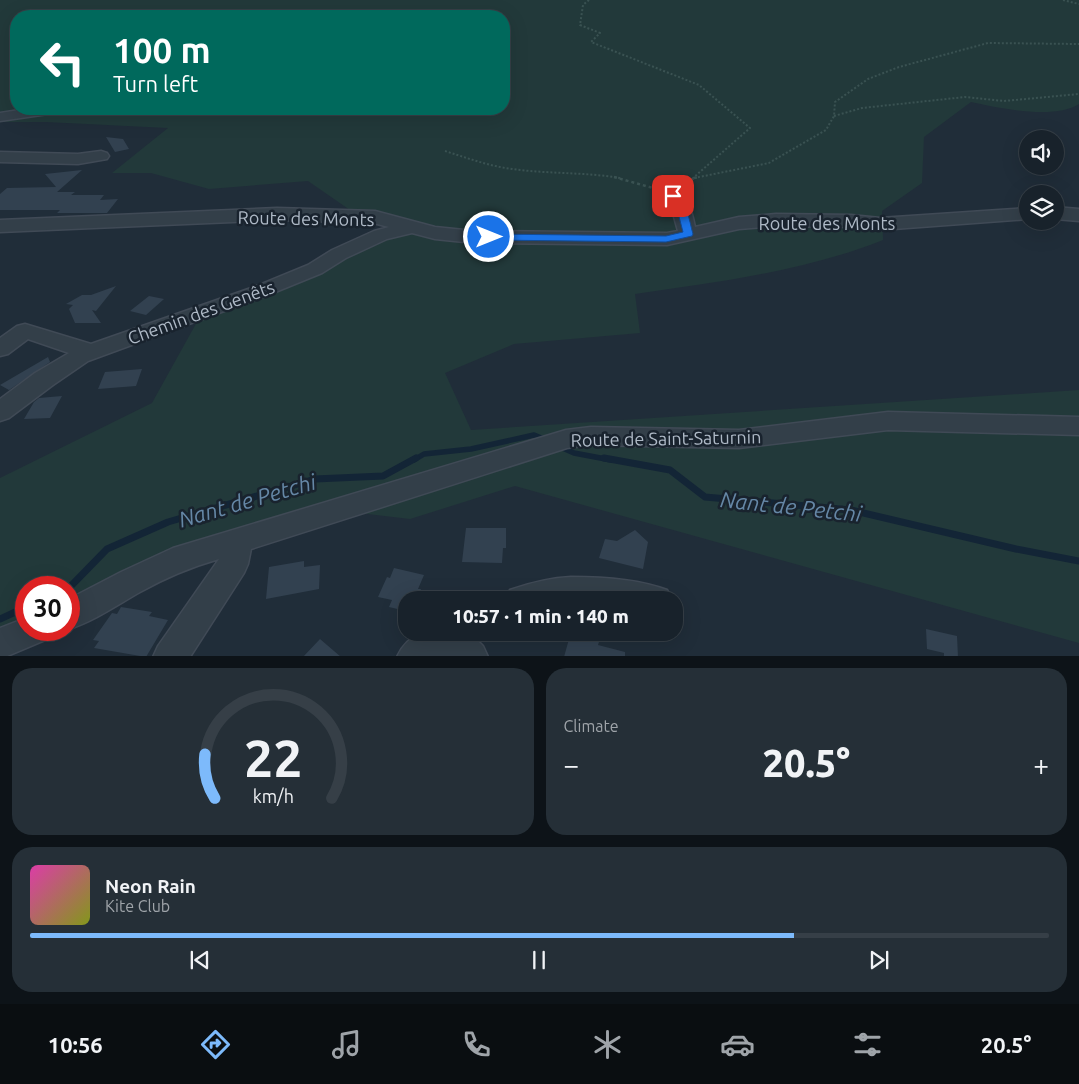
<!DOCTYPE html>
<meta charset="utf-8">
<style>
body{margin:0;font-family:Ubuntu,sans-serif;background:#252f37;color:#f1f3f6;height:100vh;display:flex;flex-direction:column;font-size:19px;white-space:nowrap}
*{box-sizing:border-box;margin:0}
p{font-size:16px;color:#9fa4a9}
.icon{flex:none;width:28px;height:28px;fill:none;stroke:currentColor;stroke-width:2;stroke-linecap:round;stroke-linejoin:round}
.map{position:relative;height:656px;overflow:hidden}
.drawer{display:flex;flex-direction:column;gap:12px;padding:12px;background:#0d1318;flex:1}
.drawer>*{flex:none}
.banner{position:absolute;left:10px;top:10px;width:500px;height:105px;border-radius:20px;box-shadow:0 5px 20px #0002,0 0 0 1px #363f47;background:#00695c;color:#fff;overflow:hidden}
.fabs{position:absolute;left:1019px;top:130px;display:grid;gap:10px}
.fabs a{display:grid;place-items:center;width:45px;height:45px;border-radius:50%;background:#18222b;box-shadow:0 5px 20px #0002,0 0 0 1px #363f47;font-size:25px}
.speed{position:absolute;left:15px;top:576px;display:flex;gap:10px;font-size:25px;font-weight:700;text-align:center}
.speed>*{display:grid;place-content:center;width:65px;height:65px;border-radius:50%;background:#18222b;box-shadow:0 5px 20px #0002,0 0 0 1px #363f47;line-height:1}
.speed .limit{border:8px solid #d22;background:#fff;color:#111}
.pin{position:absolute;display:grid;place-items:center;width:42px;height:42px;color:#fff;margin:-21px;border-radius:10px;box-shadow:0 2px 8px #0006}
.me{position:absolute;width:55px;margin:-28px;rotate:90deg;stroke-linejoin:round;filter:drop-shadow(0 0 4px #0008)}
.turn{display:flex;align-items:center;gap:18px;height:105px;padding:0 20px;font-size:22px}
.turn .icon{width:65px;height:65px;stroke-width:2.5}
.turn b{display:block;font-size:35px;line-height:42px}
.big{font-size:38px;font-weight:800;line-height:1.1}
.drawer .card{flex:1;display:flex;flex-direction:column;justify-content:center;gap:8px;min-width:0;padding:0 18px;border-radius:20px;background:#252f37}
.drawer .dial{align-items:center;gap:0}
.dial svg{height:130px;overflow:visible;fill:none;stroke:#363f47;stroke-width:7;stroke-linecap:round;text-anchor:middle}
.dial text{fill:#f1f3f6;stroke:none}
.song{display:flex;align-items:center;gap:15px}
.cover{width:60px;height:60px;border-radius:8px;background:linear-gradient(135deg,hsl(320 70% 55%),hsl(70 70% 35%))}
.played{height:5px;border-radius:2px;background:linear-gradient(90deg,#7dbafb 75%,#363f47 75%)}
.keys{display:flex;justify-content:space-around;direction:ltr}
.heat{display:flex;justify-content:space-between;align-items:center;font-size:28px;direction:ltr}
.drawer .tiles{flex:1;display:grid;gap:12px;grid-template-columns:1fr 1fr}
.card:last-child{grid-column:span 2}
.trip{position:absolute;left:398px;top:591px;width:285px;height:50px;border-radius:20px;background:#18222b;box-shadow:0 5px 20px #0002,0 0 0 1px #363f47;font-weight:800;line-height:50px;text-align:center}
.dock{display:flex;height:80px;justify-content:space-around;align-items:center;background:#0a0e11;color:#9fa4a9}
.dock .icon{width:35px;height:35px}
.dock .active{color:#7dbafb}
.dock b{font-size:22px;color:#f1f3f6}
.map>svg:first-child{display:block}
</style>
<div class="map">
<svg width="1079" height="657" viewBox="0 0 1079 657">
<rect width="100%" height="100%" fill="#202d39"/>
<path fill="#22393a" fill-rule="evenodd" d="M0,0H1079V104C1055,120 998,108 971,102L924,137L922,183L882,211L883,240C805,271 719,282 635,294L640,333L514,344L445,373L471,430L1079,390V643L515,486L410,519L325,509L136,574L69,604V588H26V623L0,634V478L152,403L208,302L283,280L393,227L363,219L308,181L209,189L151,173H112L168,128L46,122H0ZM16,16H504V109H16Z"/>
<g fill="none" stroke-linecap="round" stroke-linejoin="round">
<path stroke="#132536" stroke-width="5.5" d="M558,446L574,453L611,460
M414,460L424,454L471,449L534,435L546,440"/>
<path stroke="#132536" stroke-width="7" d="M604,458L670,470L705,497L851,510L1016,549L1079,561
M69,588L107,549L168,522L315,479L383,476L416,458
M0,619L26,607"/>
</g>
<path fill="#324150" d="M106,137L123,139L129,149L115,152Z
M82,170L57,192H75L71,195H104L100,200L118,199L107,213H57L60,210H0V194L7,188L56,187L45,174Z
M116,286L96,311L92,310L101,323H75L69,309L73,305L66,304L82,295H91Z
M149,296L164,299L146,315L130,311Z
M48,357L50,362L9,390L0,385Z
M142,369L136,386L98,389L105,372Z
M62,396L50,418L24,419L34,402L39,398Z
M466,528H506V548H503L502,563L462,562Z
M635,530L648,542L643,569L599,558L605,539L617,541Z
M304,561V567L320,565L319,589L266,599L269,567Z
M394,568L424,575L418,589H421L417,600H406V611L389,607L392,600L378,597L387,577L390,578Z
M121,607L152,612L149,616L168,620L146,657L94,648L99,641L93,640L112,613L117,614Z
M926,629L957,636L958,657H944V653L927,649Z
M571,632H602L598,645L625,652V657H564Z
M320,639L341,657H303Z"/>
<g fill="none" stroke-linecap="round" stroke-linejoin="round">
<g stroke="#404a56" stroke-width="3">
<path id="minor" d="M26,109H62L60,112L55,113L0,121V113Z
M101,151L107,153L109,156L107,159L78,164L0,162V152L78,154Z
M673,191C689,195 692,213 695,227L739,217L776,214L851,215L880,218L1028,208V219L880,230L851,227L776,226L739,229L667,245L474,243L435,239L412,233L387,239L346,258L322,273L268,295L88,361L53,385L9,418L0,421V399L35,373L69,353L28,339L8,354L0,356V338L17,326L25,324L91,344L254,287L308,265L332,250L374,231L389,227L373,223L277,220L0,232V220L277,208L375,211L435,227L474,231L667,233L678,231L671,206L664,196L667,192Z
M1055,207L1079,209V221L1055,219Z
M888,412L1079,417V435L888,430L739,448L591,445L567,448L251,549L248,564L244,573L190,657H153L158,646L219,559C191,567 165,578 140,592C117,605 94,621 69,629V599L121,572L173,548L566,430L591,427L739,430Z
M571,577C603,577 637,579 667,590L672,600H505L510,590C530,583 550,578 571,577Z
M26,618V630H50L45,640L5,657H0V628Z
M423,632H469L483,646L488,657H397C403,644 411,637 423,632Z"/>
</g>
<path stroke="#3a5252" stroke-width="2" stroke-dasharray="2 2" stroke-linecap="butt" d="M589,0L583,5L580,25L600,33L591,42L699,85L750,128L693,178
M1063,0L1079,4
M834,116L862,108L965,97L1004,101L1079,94
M445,151C467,158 489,166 512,169C548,174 585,172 620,178
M694,178L769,163L826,130L834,116L835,102L868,79L899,67L988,43L1079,44"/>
<path stroke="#3a5252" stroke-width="2.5" stroke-dasharray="3 3" stroke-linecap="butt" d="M614,177L660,190
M694,178L699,177
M682,188L695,177"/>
<use href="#minor" fill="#333f49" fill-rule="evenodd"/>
</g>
<path fill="#1a73e8" stroke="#114b97" d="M673,193C687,199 689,220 693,234L692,236L666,242L489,240L484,237L489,234L666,236L683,232L676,205L669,196Z"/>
<g text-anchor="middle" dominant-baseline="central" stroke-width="5" stroke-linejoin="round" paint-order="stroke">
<g font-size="18" fill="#aeb9c6" stroke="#19232e">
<text transform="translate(306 218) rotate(1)">Route des Monts</text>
<text x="827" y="223">Route des Monts</text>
<text transform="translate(201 312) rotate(-20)">Chemin des Genêts</text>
<text transform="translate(666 438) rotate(-1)">Route de Saint-Saturnin</text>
</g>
<g font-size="22" font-style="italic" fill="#6587a6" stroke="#19232e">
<text transform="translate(247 500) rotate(-16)">Nant de Petchi</text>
<text transform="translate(791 506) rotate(6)">Nant de Petchi</text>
</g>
</g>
</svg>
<div class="fabs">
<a><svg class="icon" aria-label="sound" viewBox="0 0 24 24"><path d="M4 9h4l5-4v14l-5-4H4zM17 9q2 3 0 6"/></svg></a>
<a><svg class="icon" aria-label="layers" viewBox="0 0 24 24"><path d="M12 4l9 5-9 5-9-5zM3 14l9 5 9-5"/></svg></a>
</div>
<div class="speed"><div class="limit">30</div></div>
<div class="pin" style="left:673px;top:196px;background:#d93025"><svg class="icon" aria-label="arrive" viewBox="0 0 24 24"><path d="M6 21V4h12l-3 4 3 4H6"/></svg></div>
<svg class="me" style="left:489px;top:237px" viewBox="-20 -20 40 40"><circle r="17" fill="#1a73e8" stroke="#fff" stroke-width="3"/><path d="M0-11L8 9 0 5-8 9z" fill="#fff"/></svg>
<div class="trip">10:57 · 1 min · 140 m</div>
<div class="banner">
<div class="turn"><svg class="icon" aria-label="left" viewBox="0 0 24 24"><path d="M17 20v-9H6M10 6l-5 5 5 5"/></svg><div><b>100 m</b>Turn left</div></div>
</div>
</div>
<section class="drawer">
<div class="tiles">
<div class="card dial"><svg viewBox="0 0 100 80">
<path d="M14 69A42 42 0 1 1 86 69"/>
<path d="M14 69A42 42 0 0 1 8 42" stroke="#7dbafb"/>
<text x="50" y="56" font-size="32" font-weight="700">22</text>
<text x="50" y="72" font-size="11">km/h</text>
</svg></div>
<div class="card"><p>Climate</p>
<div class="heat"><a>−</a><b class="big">20.5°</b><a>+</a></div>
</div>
<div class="card">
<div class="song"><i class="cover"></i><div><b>Neon Rain</b><p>Kite Club</p></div></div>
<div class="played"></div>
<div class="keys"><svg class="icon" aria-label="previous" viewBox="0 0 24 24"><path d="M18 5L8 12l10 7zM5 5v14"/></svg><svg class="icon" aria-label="pause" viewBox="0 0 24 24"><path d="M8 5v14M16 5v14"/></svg><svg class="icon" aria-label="next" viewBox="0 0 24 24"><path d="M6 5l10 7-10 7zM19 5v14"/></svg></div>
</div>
</div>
</section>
<nav class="dock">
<b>10:56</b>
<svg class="icon active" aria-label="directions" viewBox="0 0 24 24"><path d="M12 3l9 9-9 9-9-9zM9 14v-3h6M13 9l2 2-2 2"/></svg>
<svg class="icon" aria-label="music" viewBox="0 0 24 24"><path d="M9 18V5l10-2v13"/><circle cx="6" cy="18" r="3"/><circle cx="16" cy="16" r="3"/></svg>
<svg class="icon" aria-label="phone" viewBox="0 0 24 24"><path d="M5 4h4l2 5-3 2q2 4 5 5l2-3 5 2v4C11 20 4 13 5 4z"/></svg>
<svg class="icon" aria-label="climate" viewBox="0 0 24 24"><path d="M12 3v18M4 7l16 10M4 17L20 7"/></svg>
<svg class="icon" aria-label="car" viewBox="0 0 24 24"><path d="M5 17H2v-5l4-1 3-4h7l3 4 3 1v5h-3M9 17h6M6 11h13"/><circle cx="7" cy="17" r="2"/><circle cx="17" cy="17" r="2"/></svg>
<svg class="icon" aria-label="filters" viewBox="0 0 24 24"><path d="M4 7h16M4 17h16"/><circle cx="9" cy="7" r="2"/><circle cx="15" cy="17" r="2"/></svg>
<b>20.5°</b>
</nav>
